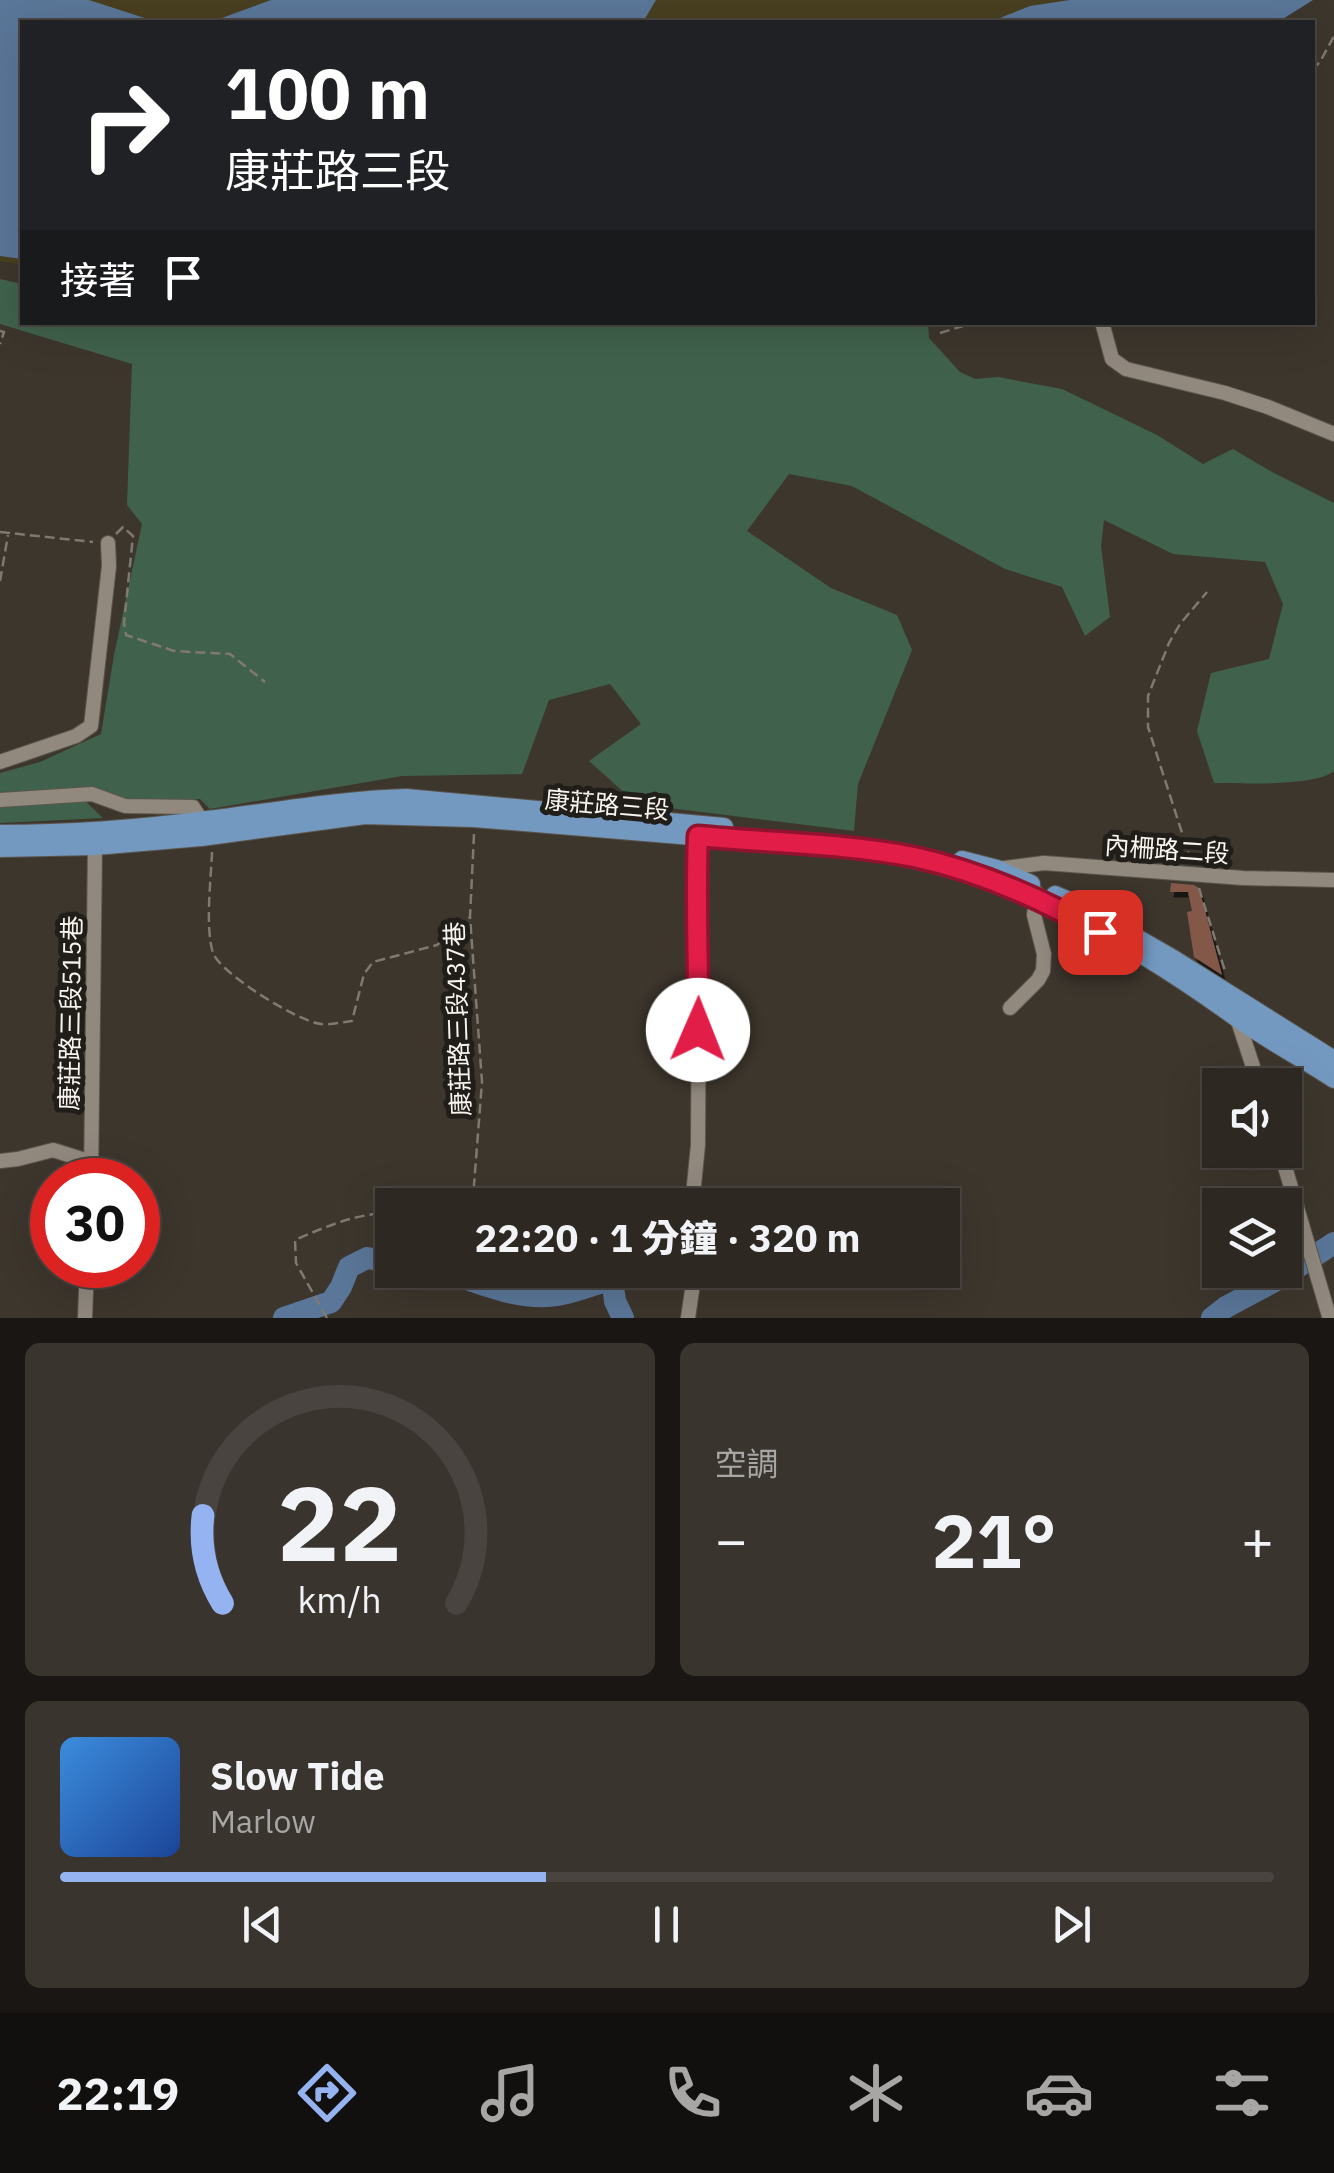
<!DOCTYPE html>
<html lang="zh-TW">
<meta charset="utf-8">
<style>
body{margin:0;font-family:"IBM Plex Sans","Noto Sans TC",sans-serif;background:#3a342f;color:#f1f3f6;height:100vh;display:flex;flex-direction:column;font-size:38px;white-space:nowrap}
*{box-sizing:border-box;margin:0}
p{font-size:32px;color:#a7a6a5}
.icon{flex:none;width:55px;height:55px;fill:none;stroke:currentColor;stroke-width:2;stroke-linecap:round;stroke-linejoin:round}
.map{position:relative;height:1318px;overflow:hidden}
.details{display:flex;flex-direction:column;gap:25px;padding:25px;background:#191613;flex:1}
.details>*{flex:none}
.top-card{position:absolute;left:20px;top:20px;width:1295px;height:305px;border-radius:0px;box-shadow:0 10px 40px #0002,0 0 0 2px #494440;background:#202124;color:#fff;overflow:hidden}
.controls{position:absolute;left:1202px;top:1068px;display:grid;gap:20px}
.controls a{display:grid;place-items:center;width:100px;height:100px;border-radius:0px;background:#2e2822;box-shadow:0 10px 40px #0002,0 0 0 2px #494440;font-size:50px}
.speed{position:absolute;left:30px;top:1158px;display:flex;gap:20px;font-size:50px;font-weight:700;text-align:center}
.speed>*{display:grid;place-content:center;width:130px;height:130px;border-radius:50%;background:#2e2822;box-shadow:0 10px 40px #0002,0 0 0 2px #494440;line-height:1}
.speed .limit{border:15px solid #d22;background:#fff;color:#111}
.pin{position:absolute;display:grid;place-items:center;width:85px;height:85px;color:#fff;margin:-42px;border-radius:20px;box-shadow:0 5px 15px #0006}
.me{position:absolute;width:110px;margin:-55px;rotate:1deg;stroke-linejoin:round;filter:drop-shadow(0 0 8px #0008)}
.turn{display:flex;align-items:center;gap:35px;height:210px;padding:0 40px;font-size:45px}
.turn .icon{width:130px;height:130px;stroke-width:2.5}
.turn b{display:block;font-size:70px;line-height:85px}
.then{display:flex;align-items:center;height:95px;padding:0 40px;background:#0003;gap:20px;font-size:38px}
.big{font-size:75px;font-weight:800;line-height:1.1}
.details .tile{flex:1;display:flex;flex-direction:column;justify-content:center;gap:15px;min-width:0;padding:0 35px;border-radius:15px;background:#3a342f}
.details .dial{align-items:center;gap:0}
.dial svg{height:260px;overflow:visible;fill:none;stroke:#494440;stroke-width:7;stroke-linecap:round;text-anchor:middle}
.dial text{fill:#f1f3f6;stroke:none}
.song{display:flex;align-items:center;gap:30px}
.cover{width:120px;height:120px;border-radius:15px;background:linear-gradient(135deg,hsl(210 70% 55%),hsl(220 70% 35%))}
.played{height:10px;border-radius:5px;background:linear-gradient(90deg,#95b2f1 40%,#494440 40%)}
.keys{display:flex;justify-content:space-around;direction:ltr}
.heat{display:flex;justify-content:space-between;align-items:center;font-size:55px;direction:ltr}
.details .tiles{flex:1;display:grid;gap:25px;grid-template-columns:1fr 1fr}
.tile:last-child{grid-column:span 2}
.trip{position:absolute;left:375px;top:1188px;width:585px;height:100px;border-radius:0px;background:#2e2822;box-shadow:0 10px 40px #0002,0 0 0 2px #494440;font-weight:800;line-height:100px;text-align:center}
.menu{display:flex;height:160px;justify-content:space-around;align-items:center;background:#12100e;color:#a7a6a5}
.menu .icon{width:70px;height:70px}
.menu .on{color:#95b2f1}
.menu b{font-size:45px;color:#f1f3f6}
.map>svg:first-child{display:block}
</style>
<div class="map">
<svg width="1334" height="1318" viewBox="0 0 1334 1318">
<defs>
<filter id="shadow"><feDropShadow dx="3.5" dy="5.5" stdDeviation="0" flood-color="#0009"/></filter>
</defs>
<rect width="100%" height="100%" fill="#3d362d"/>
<path fill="#40624c" d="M0,279L22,284V322L928,323L929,338L960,372L975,379L998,377L1062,389L1157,435L1203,464L1233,449L1272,472L1334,503V771C1314,787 1241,783 1214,783L1197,731L1211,673L1269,659L1283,604L1265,562L1173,554L1104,520L1101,546L1110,617L1085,636L1062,587L1005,569L852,486L789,474L747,531L831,588L897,615L912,650L858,784L854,831L637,804L589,761L641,724L610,684L549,700L522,774L402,776L210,809L200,799L135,802L99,789L0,792V773L40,762L101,734L114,655L142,524L127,505L132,364L0,324Z
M84,800L103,818L0,823V807Z"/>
<path fill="#473f1f" d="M0,0H1288L1257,22H22V265L0,261Z"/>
<path fill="#5a7698" d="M0,0H89L157,22H22V259L0,256Z
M271,0H656L643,22H211Z
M1070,0H1313L1278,22H990L1030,6Z"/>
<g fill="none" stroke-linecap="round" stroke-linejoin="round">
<path stroke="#5a7698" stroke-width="22" d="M442,1270C478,1283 519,1301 558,1295C576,1292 595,1284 612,1279L615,1301L623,1318
M284,1318L331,1302L341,1287L349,1267L367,1258L392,1262
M1212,1318L1226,1307L1284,1276L1334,1243"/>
</g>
<path fill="#845849" filter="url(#shadow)" d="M1171,883L1194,885L1199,888L1222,975L1194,957L1187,912L1192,911L1188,892H1170Z"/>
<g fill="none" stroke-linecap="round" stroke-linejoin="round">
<g stroke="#5b564d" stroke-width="16">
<path id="minor" d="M1102,322L1112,359L1126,369L1225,393L1268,407L1334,434
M0,762L76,736L91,726L109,566L108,543
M0,800L92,794L125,806L193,807L206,827
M997,869L1044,863L1243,878L1334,880
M1010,1008L1038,980L1043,971L1044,954L1034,915L1037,893
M1237,1018L1259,1085
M1280,1150L1329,1316
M0,1161L18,1159L53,1150L91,1162
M91,1180L95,846
M692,1205L698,1145L699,960L696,875L698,836
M85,1318L87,1265
M688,1318L695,1270"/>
</g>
<g stroke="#5b564d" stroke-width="20">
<path id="major" d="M0,834C69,834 139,829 207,820C273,812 339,800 406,798L724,827
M0,848L95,846L201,837L365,815L474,818L872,851C1009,872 1127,938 1237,1018C1268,1040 1302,1058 1334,1079
M962,860L997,869L1031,884
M1055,895L1083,907L1175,960L1334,1060"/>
</g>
<path stroke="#7f7971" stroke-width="2.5" stroke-dasharray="10 5" stroke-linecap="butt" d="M1312,70L1320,62L1334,36
M0,331L4,332L0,344
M940,333L976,322
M0,532L93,542
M116,534L123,527L133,536L124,623L126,635L174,651L230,654L265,682
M0,581L8,535
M212,852C211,879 205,928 213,953C221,974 299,1022 321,1024C331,1025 343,1022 352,1021L364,974L373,962L437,945L470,917
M1191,861L1148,727V696L1169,643L1180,624L1207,592
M1199,888L1225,971
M454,1205L473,1198L482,1082L470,917L474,834
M327,1318L296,1263L295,1240C327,1226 357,1213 392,1213"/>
<use href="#minor" stroke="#91897e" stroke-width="14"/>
<use href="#major" stroke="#7499c1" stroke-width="18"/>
</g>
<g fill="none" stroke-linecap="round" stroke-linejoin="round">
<g stroke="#92132f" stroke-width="25">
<path id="route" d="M698,1030C699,966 695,901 698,836C769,843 843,843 914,857C979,871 1042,899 1100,932"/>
</g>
<use href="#route" stroke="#e11d48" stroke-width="18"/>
</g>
<g text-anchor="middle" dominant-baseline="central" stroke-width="10" stroke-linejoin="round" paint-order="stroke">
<g font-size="25" fill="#f9f4ee" stroke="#211e1a">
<text transform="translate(607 804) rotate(5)">康莊路三段</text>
<text transform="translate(1167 849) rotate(4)">內柵路二段</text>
<text transform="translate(70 1013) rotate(-89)">康莊路三段515巷</text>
<text transform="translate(457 1019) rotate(-92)">康莊路三段437巷</text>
</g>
</g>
</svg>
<div class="controls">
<a><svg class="icon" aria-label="sound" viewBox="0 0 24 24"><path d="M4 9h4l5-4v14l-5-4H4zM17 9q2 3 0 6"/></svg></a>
<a><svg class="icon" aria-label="layers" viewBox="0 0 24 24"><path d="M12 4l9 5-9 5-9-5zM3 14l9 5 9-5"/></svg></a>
</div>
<div class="speed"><div class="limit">30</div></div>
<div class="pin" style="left:1100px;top:932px;background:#d93025"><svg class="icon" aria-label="arrive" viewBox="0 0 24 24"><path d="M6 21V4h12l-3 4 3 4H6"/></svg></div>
<svg class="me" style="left:698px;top:1030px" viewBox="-20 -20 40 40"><circle r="19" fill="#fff"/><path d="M0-13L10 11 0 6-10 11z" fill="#e11d48"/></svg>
<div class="trip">22:20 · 1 分鐘 · 320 m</div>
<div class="top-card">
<div class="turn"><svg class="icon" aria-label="right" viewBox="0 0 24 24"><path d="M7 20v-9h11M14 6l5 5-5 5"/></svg><div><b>100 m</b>康莊路三段</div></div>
<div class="then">接著<svg class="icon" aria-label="arrive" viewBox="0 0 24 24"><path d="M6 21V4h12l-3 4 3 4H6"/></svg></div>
</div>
</div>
<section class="details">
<div class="tiles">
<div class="tile dial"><svg viewBox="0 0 100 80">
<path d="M14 69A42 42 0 1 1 86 69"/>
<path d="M14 69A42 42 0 0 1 8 42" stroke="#95b2f1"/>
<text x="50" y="56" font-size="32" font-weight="700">22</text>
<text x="50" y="72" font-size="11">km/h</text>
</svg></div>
<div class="tile"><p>空調</p>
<div class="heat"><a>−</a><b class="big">21°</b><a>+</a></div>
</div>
<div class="tile">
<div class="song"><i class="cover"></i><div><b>Slow Tide</b><p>Marlow</p></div></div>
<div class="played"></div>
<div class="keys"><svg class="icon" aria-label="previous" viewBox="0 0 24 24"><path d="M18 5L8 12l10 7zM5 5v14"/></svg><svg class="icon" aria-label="pause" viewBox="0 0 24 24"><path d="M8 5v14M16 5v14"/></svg><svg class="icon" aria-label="next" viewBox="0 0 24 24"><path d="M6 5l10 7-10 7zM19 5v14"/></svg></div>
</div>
</div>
</section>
<nav class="menu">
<b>22:19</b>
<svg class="icon on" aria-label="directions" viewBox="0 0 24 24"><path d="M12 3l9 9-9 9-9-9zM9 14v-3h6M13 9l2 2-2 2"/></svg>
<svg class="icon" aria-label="music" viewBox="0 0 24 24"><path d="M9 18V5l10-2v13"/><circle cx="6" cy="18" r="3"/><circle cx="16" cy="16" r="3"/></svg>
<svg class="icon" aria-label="phone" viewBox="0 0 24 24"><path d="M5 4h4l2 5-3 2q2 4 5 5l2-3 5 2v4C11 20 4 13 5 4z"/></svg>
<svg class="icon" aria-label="climate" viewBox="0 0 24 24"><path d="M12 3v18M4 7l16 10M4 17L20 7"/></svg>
<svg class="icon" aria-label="car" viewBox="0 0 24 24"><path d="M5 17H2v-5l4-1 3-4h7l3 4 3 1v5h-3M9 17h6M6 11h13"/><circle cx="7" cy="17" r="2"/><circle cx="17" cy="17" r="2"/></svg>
<svg class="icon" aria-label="filters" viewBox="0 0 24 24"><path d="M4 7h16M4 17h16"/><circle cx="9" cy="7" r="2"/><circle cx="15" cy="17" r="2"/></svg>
</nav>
